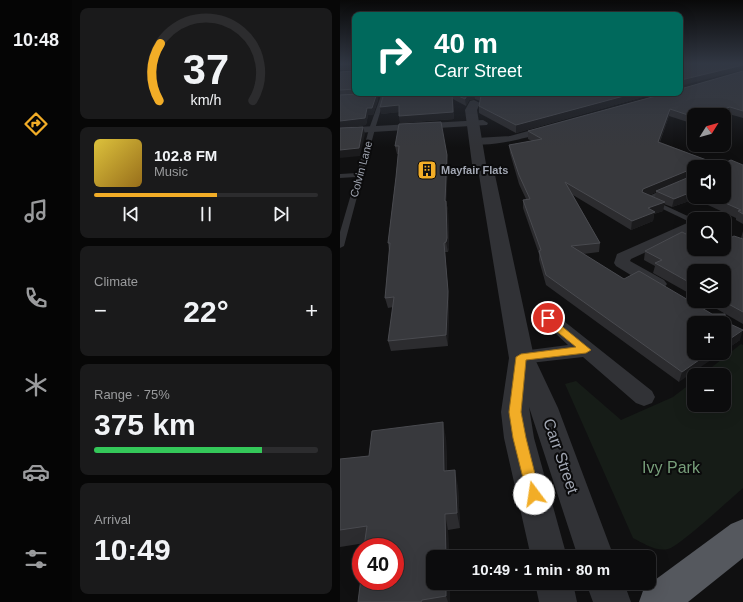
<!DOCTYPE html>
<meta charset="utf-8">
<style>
body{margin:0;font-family:Arial,sans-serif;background:#1a1a1b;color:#f1f3f6;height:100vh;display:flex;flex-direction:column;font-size:15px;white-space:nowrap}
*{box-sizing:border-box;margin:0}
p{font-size:13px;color:#9a9b9d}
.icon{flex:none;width:22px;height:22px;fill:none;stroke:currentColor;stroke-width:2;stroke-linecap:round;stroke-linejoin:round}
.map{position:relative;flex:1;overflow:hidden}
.side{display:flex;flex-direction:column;gap:8px;padding:8px;background:#070707;width:268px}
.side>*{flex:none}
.hud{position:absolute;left:12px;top:12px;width:331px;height:84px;border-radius:8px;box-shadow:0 4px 16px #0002,0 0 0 1px #2c2c2e;background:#00695c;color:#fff;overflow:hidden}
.needle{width:26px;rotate:53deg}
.fabs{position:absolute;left:347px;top:108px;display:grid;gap:8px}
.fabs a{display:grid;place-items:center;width:44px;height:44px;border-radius:8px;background:#0c0c0d;box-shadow:0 4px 16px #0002,0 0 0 1px #2c2c2e;font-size:20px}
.speed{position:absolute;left:12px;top:538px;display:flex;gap:8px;font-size:20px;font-weight:700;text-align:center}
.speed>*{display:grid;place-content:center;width:52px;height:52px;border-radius:50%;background:#0c0c0d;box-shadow:0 4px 16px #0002,0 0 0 1px #2c2c2e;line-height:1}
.speed .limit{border:6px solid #d22;background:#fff;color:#111}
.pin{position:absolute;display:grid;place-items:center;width:34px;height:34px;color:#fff;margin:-17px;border:2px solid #fff;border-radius:50%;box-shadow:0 1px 4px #0007}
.me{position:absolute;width:44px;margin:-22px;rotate:346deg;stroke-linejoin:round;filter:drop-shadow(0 0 3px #0008)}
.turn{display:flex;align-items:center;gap:14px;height:84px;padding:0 16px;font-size:18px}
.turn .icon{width:52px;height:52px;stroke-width:2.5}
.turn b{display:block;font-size:28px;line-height:34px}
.big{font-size:30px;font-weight:700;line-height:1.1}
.side .card{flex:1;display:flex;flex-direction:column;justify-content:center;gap:6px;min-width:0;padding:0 14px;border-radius:8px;background:#1a1a1b}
.side .dial{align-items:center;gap:0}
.dial svg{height:104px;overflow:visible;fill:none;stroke:#2c2c2e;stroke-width:7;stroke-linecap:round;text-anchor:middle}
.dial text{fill:#f1f3f6;stroke:none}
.song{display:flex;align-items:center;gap:12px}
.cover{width:48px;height:48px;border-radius:6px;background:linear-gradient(135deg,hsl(50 70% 55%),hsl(40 70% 35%))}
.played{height:4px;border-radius:2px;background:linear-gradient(90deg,#f2ad27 55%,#2c2c2e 55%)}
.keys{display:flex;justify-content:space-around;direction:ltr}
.heat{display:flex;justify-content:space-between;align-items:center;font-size:22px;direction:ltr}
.charge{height:6px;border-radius:3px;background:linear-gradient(90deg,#34c759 75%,#2c2c2e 0)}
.trip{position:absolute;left:86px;top:550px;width:230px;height:40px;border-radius:8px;background:#0c0c0d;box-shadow:0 4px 16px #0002,0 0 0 1px #2c2c2e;font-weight:700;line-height:40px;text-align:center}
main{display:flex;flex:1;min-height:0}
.dock{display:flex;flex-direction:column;width:72px;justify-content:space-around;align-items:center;background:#050505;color:#9a9b9d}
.dock .icon{width:28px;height:28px}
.dock .on{color:#f2ad27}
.dock b{font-size:18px;color:#f1f3f6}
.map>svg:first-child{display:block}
</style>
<main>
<nav class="dock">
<b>10:48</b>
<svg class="icon on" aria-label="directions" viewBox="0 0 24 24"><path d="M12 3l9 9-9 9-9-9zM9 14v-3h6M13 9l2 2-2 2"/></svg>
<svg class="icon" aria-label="music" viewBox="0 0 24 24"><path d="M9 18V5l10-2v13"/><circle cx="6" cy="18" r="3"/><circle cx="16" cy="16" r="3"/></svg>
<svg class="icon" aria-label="phone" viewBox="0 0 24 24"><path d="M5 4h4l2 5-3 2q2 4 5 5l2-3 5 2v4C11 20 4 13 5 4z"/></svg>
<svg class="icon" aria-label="climate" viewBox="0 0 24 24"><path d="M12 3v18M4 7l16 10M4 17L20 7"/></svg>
<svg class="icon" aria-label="car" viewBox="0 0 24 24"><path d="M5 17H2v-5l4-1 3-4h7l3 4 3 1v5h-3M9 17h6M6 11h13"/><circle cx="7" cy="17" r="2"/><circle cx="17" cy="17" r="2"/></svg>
<svg class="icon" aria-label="filters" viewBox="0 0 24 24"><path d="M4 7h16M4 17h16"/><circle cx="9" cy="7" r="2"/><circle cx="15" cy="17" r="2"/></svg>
</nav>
<section class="side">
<div class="card dial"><svg viewBox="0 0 100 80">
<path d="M14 69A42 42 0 1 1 86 69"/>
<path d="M14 69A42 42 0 0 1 15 25" stroke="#f2ad27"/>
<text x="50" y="56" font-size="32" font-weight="700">37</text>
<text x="50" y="72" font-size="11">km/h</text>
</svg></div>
<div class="card">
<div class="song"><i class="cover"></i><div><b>102.8 FM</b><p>Music</p></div></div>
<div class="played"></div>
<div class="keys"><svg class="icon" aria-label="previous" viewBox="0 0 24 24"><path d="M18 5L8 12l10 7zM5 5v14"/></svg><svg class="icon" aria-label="pause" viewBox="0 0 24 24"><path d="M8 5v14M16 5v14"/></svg><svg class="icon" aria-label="next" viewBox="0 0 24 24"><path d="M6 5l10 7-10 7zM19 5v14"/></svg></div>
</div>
<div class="card"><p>Climate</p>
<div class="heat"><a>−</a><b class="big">22°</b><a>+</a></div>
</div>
<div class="card"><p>Range · 75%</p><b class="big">375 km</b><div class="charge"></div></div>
<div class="card"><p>Arrival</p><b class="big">10:49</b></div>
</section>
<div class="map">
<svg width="403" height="602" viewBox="0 0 403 602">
<rect width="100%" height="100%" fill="#101011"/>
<path fill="#161c17" d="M401,344L403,345V488C390,499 340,546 328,549C316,552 303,543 293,538L225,384L236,381L281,420L333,397L354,381V405H384V375H362Z"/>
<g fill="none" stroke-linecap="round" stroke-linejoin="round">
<path fill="#313236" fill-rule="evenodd" d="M42,93H46L35,129L4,246L0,248V232L16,177L0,178V174L17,173L29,129Z
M327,188L330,190L329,191L311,199L354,219V224L302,199Z
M384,235L403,243V248L384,240Z"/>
<path fill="#313236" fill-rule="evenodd" d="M143,120L148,123L147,125L0,134V128Z
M210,125L214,126L215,128L214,130C200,134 140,152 131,141L136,138L170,136Z
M354,220V230L291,259L290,261L324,280L327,284L324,288L318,289L312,288L276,266L274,263L277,254Z
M208,312L215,314L312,391L315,397L312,403L304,406L296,403L243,357L181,364L174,362L171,357L174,352L228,345L199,318L201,314Z"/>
<path fill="#313236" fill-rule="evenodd" d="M134,100L140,103L137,110L146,164L155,175L194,357L218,408L274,557H238L189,407L194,438L227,557H191L164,438L161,412L169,358L139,175L132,164L125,110L130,101Z
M195,583H233L237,602H199Z
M246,583H284L291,602H253Z"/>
<path fill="#55585e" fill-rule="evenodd" d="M403,519V558L348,602H299L304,588L391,524Z"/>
</g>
<path fill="#2c2c2f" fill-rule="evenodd" d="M0,63H15V93H41L40,95H37L38,100L33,115H28L26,125L0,128V72L14,71V70H0Z
M403,71V118L389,114L384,116V115H354V124L329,116L320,142L380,165H403V224L396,220V218L355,199L332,207L324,204L323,211L314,214L313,221L291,230L233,195L260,243L259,252L243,254L284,279L372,314L386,322L400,340L384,351V323L339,382L206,285L199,260V254L183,208V200L186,199L179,184L170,153L169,145L192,141L188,139V131L344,88ZM354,167L384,197H354ZM316,192L315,198L309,195Z
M44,93H317L176,133L139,113V106L140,101L135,99L129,100L126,106L113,99L114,119L60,123L59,112L41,114L40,107Z
M59,124L108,163L106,201L108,210L109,248L108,252H105L109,301L108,346L51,351L48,341L53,307L48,308L45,298L49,251L48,243L56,177L58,154H57L55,146Z
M403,231V324L363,301H384L354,271V296L313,273L315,266L304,260L305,251L354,249H384L401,238Z
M106,438L107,471L118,486L120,528L108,530L110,602H18L25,543L0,547V459L29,456Z"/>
<path fill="#1b1b1d" d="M403,65V70L340,86L341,80Z
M37,93L38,100L33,115H28L26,125L0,128V121L27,108Z
M112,93L114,119L60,123L59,116Z
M131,93H134L135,99L129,100L126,106L125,99L128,94Z
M295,93H317L176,133V125Z
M59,105L60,112L41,114L40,107Z
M390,107L389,114L384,116V115H366Z
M330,109L329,116L317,149L318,142Z
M23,127L25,134L20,156L0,158V150Z
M107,155L108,163L106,210L105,201Z
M354,168V176L316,191V192L301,198L303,189Z
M354,191V197H356L355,199L332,207L334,199Z
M106,201L108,210L109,248L108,252L106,242Z
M325,202L323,211L314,214L313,221L291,230L292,221L308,208Z
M104,243L109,301L108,346L106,335Z
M403,330L400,340L384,351V343Z
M369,353H381L339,382L342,372Z
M103,422L106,438L107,487L104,471Z
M115,470L118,486L120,528L117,513Z
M105,514L108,530L109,557H106Z
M106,583H110V602H108L106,596Z"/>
<path fill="#38393d" stroke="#494a4f" d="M0,63H15V89L0,90V72L14,71L15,64L0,65Z
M340,63H403V65L341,80L340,84Z
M403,71V111L390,107L366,115H354V117L330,109L318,142L380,165L391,160L403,165V214L398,211L401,210L372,197H384V167H354V168L303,189L302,192L325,202L308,208L315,212L292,221L225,182L260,243L231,246L284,279L299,271L372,314H385L386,322L403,330L384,343V323H354V353H369L342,372L206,275L199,251L201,250L183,200L190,199L179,175L169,145L202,139L188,131L327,93H340V87L344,88Z
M37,93L32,108H27L25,118L0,121V95Z
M44,93H131L128,94L125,99L112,93L113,112L59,116V105L40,107Z
M136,93H295L176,125L139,106L141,96Z
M101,122L107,155L105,201H106L107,238L106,242L104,243L108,291L106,335L48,341L54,297L45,298L50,243H48L56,177L59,146H55L59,124Z
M23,127L19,148L0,150V128Z
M354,175V191L334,199L316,191Z
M342,232L354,238V249H384V241L394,236L403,239V312L383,301H384V271H354V285L315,263L322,260L305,251Z
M103,422L104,471L115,470L117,513L105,514L106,557H93V583H106V596L82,600L81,602H18L21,578V581H55V547H24L27,526L0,530V459L29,456L32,431Z"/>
<linearGradient id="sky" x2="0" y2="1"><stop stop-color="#090909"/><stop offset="0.43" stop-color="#313743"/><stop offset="1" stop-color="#313743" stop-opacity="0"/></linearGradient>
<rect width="403" height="147" fill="url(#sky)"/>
<path fill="#f2ad27" stroke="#9d7019" d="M208,315L251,350L246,353L186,360L181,412L186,438L200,494L198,498L194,500L189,498L187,494L173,438L169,412L176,357L181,354L236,347L204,321V316Z"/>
<defs>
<g id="building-square" transform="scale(1)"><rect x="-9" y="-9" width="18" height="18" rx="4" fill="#f2ad27" stroke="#0b0b0c"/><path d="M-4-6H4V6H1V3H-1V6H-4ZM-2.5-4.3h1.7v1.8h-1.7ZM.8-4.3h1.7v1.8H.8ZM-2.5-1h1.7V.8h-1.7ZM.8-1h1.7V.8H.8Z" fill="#111"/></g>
</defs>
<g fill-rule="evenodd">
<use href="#building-square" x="87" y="170"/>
</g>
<g text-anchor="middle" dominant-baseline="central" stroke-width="4" stroke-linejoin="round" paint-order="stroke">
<g font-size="11" fill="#a1a6b2" stroke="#0b0b0c">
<text transform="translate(21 169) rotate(-75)">Colvin Lane</text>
</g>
<g font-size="11" font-weight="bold" fill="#a1a6b2" stroke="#0b0b0c" text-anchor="start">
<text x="101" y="170">Mayfair Flats</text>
</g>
<g font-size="16" fill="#a1a6b2" stroke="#0b0b0c">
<text transform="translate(221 456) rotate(71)">Carr Street</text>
</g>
<g font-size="16" fill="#779e7a" stroke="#0b0b0c">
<text x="331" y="467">Ivy Park</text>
</g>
</g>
</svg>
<div class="fabs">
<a><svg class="needle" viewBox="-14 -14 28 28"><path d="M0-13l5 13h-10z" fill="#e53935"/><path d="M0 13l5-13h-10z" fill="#9a9b9d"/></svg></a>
<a><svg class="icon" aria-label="sound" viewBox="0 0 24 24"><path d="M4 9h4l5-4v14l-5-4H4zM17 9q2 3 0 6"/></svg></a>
<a><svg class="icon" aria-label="search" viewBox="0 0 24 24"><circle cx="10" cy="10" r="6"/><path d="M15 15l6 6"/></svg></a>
<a><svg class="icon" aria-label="layers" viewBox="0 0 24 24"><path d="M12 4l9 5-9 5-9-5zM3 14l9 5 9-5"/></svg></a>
<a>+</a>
<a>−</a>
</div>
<div class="speed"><div class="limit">40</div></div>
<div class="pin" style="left:208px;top:318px;background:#d93025"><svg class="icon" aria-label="arrive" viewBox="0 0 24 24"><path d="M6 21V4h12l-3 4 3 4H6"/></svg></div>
<svg class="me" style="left:194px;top:494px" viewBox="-20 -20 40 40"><circle r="19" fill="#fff"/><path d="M0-13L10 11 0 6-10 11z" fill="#f2ad27"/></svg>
<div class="trip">10:49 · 1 min · 80 m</div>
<div class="hud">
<div class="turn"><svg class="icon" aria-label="right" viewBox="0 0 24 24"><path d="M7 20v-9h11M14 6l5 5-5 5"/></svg><div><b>40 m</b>Carr Street</div></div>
</div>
</div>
</main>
